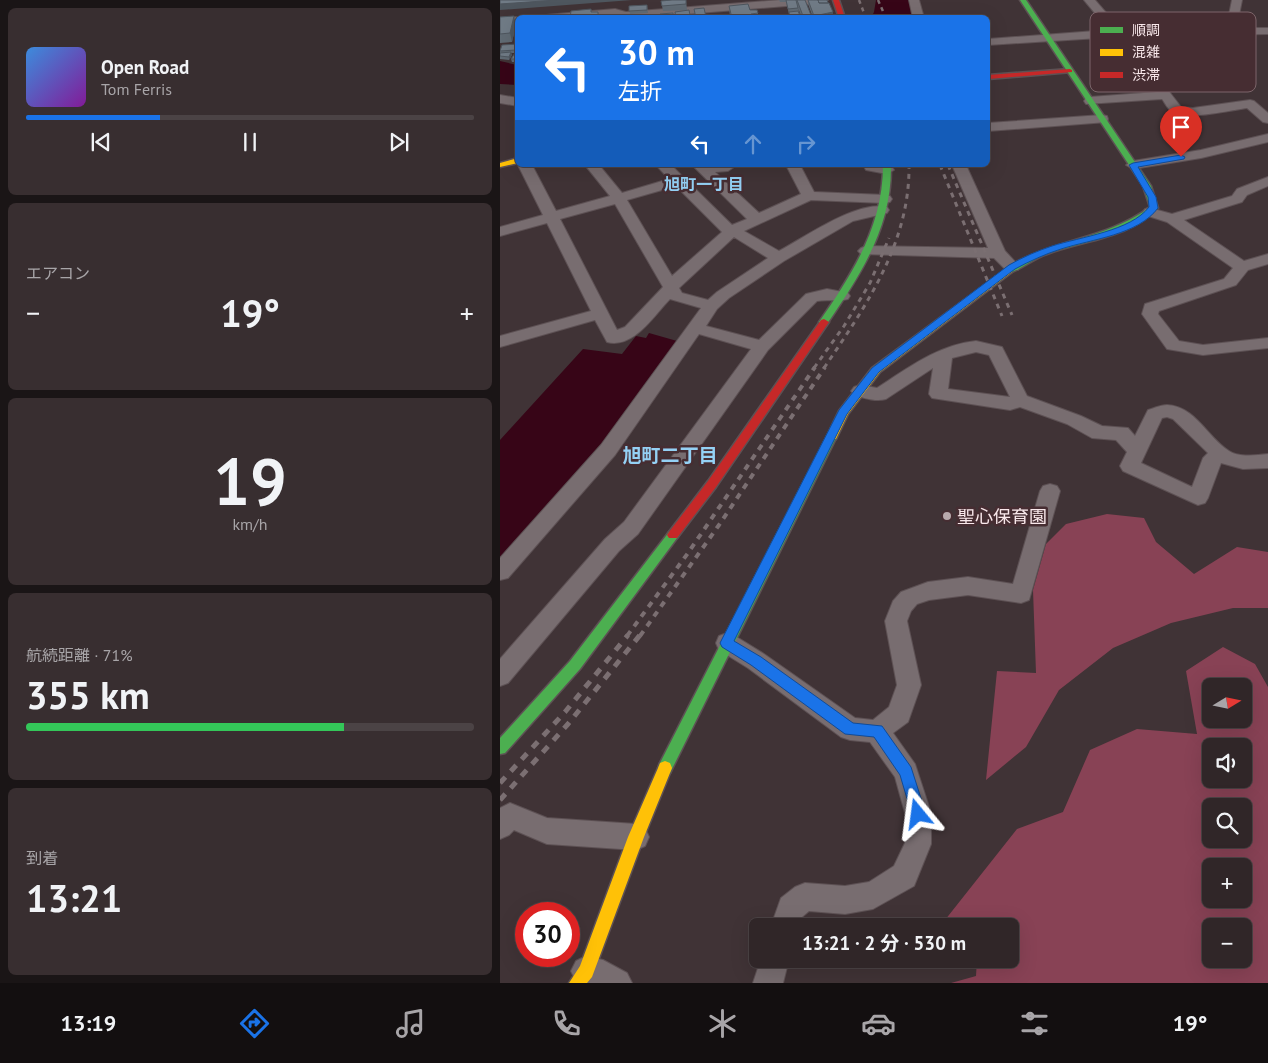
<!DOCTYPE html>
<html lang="ja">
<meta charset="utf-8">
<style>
body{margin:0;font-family:"PT Sans","Noto Sans JP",sans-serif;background:#382e30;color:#f1f3f6;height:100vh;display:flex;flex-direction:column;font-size:19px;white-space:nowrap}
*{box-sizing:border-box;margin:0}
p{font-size:16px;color:#a8a5a8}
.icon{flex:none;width:28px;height:28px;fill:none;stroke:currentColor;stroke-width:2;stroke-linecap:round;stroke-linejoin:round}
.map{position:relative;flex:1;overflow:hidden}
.drawer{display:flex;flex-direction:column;gap:8px;padding:8px;background:#1a1516;width:500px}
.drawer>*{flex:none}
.guide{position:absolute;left:15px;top:15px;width:475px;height:152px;border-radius:8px;box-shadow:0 5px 20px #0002,0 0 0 1px #4b4345;background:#1a73e8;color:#fff;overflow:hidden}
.needle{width:32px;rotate:80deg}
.buttons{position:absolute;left:702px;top:678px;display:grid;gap:10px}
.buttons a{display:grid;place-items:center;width:50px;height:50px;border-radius:8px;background:#302628;box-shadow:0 5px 20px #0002,0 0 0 1px #4b4345;font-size:25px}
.speed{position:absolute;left:15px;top:902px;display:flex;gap:10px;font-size:25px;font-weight:700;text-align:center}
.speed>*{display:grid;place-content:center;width:65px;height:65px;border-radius:50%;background:#302628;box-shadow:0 5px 20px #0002,0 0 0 1px #4b4345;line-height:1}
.speed .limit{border:8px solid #d22;background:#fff;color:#111}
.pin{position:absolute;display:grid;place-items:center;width:42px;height:42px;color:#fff;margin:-51px -21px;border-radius:50% 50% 50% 0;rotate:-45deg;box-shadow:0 0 5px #0007}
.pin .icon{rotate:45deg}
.me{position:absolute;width:55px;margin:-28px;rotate:344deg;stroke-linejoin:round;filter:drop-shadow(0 0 4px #0008)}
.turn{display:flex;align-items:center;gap:18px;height:105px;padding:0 20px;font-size:22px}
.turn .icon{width:65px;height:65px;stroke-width:2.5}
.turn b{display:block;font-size:35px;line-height:42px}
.lanes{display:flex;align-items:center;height:48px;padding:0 20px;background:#0003;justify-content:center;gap:25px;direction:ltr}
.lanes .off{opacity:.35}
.big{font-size:38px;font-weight:700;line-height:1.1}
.drawer .card{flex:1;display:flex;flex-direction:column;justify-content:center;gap:8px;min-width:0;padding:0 18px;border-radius:8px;background:#382e30}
.drawer .dial{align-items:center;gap:0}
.dial b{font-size:65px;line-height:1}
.song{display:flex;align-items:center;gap:15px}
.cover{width:60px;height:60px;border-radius:8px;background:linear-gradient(135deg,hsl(210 70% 55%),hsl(290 70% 35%))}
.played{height:5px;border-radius:2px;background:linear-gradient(90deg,#1a73e8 30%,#4b4345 30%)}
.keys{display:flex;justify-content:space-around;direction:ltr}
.heat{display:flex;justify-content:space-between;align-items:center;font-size:28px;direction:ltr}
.charge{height:8px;border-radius:4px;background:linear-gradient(90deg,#34c759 71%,#4b4345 0)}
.trip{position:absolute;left:249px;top:918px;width:270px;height:50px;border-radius:8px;background:#302628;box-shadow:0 5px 20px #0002,0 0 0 1px #4b4345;font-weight:700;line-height:50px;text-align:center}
.menu{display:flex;height:80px;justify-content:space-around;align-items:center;background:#130f10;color:#a8a5a8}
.menu .icon{width:35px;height:35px}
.menu .on{color:#1a73e8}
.menu b{font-size:22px;color:#f1f3f6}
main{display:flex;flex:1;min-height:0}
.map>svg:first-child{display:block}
</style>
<main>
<section class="drawer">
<div class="card">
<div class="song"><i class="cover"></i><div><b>Open Road</b><p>Tom Ferris</p></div></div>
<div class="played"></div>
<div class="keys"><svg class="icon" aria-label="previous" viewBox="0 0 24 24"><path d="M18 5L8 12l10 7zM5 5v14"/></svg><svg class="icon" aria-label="pause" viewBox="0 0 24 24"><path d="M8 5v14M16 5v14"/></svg><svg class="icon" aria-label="next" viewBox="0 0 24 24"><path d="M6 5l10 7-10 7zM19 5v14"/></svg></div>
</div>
<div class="card"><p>エアコン</p>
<div class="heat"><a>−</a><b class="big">19°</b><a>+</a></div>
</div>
<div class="card dial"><b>19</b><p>km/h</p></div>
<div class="card"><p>航続距離 · 71%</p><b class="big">355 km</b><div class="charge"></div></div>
<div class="card"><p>到着</p><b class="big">13:21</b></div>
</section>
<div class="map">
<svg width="768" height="983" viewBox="0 0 768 983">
<rect width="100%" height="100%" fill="#403336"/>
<path fill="#884255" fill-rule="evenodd" d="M607,514L644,518L656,542L694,574L737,547L768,552V608H733L671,623L613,648L559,690L526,747L486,780L497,671L536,673L533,590L546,544L566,524Z
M723,647L755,664L768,687V983H451L476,976L477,959H510V926H452L445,920L517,829L563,812L590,750L637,729L697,734L686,671ZM711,686H744V719H711ZM711,746H744V779H711ZM711,806H744V839H711ZM711,866H744V899H711ZM711,926H744V959H711Z"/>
<path fill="#370517" d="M376,0H410L414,17L371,18L374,12Z
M0,61L17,65V85L0,84Z
M149,333L177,341L104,442L0,558V440L83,349L122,354L136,336L146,338Z"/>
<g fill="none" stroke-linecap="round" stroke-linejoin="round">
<g stroke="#5d5154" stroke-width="2">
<path id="street" d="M281,0H328L323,3L136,18L115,15L41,18L46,15L115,9L126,12Z
M409,0H419L424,18H413Z
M584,0H595L621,30L738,28L729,15L732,0H742L739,15L750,28H768V34L626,36L681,107L693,108L750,100L754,101L768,113V123L763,122L747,108C732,110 683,121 672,112C668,109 665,103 662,99L586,104L584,101L586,98L590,97L657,92L615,37L488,45V39L609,30Z
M18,17L21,18H18V23L0,24V18Z
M0,95L18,98V106L0,103Z
M602,115L607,116L608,119L607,122L488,131V123Z
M768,134V142L701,158L633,169L626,165L633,161L701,150Z
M18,165H32L56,211L110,196L85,165H99L122,193L169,179L156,165H171L232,225L247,219L192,165H237L228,171L215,172L259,213L301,194L286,165H300L314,192L385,195L390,196L392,199L390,202L385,203L311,200L244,231L279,251C305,237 357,200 387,207L389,210L387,213L353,221L284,261L229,298L217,309L206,326L259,340L306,294L327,289L348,293L350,296L348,299C338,302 328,299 317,301L268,350L138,534L119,551L8,683L0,686V659L105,539L124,522L251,349L199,334L115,455L8,578L0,580V558L101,445L201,308L170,299C154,315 134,349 107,342L95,320L0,347V336L91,311L47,223L0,236V227L43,215ZM176,186L222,232L172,276L127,200ZM115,204L163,287L125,327L117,330L60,219ZM234,237L268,258L217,292L208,300L182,293L179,288Z
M363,165L392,167L394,170L387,174L366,170Z
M452,165H466L505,251L520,267L518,270H506L494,258L361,254L358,251L361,248L366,246L488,248Z
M768,177V186L747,195L742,202L684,220L744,261L768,254V264L748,270L736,285L659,311L658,314L679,341L703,345L768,338V348L703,355L667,349L642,314L645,304L724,279L733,268L667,222L645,215L643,212L645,209L650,208L672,214L732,196L737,189Z
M476,341L502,347L527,396L581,416L602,426L628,428L635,436L648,410C654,408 662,405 667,405C695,406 708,438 729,451C740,458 756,455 768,454V468L743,469L721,463L708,498L705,503L698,505L623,471L620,466L627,452L616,440L592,438L567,424L520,407L510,410L432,398L429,394L433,368L386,399C376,402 364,398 354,395L351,391L354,387L360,385L377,388C408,368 438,345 476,341ZM476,352L489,355L510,397L448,389L452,358ZM667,417L673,419L708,453L703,458L692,487L641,463L662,418Z
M550,484L557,486L560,491L529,600L521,603L468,595L429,600L417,604L411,611L407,621L421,685L408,722L393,733L415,764L431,813V844L414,886L373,909L345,914L309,911L302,917L299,926H271L281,898L295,887L305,883L345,886L369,882L394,866L405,843V813L395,777L370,742L350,740L341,737L248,668L219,650L216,643L219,636L227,633L235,636L264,654L355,718L373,720L389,707L397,685L385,621L393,601L401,592L428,582L468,577L513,584L540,491L543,486Z
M10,803L47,818L136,824L145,828L149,837L145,846L136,850L47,844L14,830L9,835L0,839V808Z
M86,956L103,960L127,973L132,983H80L76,981L71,971L76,961Z
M261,959H289L283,983H253Z"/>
</g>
<g stroke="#5d5154" stroke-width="3">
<path id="fast" d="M520,0H526L651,186L658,208C630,238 584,240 547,254C534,258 522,269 509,273L506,272V268C552,239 606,240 650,207L643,186Z
M383,165H391C392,227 361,274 327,324H321L319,322C353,273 383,226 383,165Z
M332,432L337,436L170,773L165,775L160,773L158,768L160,763L327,436Z
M173,531L177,532L179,535L177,538L80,669L5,753L0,754V738L70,661L169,532Z"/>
</g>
<g stroke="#5d5154" stroke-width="3">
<path id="slow" d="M18,158V163L0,167V163Z
M509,267L512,268V272L380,372L348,414L336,439H328L327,436L339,411L372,368Z
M165,761L170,763L172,768L144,837L92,977L87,983H69L80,966L128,837L158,768L160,763Z"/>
</g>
<g stroke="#5d5154" stroke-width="3">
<path id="jam" d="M333,0H339L345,18H339Z
M570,69L572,70V72L488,79V75Z
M324,319L329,322L216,487L177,538H169L167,535L169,532L208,481L321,320Z"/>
</g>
<use href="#street" fill="#786d70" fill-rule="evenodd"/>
<use href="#fast" fill="#4caf50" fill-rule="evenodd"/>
<use href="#slow" fill="#ffc107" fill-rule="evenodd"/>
<use href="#jam" fill="#c62828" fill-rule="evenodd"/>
<path stroke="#7b6f72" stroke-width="2.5" stroke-dasharray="4 4" stroke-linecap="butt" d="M359,0L366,18
M378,0L386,18"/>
<path stroke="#7b6f72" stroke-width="3" stroke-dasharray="5 5" stroke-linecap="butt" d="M440,165L502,316
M448,165L512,315
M314,368L344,326L370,283L389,238
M324,368C366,306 410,243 409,165"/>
<path stroke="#7b6f72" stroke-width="4" stroke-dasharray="6 6" stroke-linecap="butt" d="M127,636L188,553L315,367
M140,636L219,525L325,367"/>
<path stroke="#7b6f72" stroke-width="5" stroke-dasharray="8 8" stroke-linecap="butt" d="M0,783L65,712L128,635
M0,800L68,724L140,635"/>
</g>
<path fill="#606a73" d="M186,0L187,10L163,11L161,1Z
M279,0H305L311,18H302L298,8L301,18H290L286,2H280Z
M308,0H327L333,18H313L308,4Z
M147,5L148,13L130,14L129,6Z
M229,6L250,10L258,13V18H230Z
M91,9L92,12H98L100,18H91Z
M189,10L190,18H176L175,12Z
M0,17L16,25L12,42L0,43Z
M18,44V62H12L11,59L15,53H11L12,55L9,60L0,59V51Z"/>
<path fill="#4e565e" d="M57,0H132L0,10V4Z
M333,12V18H314V16Z
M311,15V18H303V16Z
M14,16L16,25L12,42L10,33Z
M11,52L12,55L9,60V57Z"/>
<path fill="#707b86" stroke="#4e565e" d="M0,0H57L0,4Z
M172,0H186V4L162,6L161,1Z
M286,0H296L298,8L288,9Z
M297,0H305L311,15L303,16Z
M308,0H318L319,3H329L333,12L314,16Z
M318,0H327L328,3H319Z
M248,4L250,10H257L258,13L251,14L252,18H232L229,6Z
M147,5V10L129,11V6Z
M204,8L206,17L196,18L194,9Z
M91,9V12H98V15L91,16V18H70L71,11Z
M189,10L190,15L176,17L175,12Z
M298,11L301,18H290L289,12Z
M173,13V18H160V14Z
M14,16L10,33L0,34V17Z
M18,44L16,50L0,51L2,45Z
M11,52L9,57L0,56V53Z
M15,53H18V59H11Z"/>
<path fill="#1a73e8" stroke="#114b97" d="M681,155L685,157L684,159L638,167L656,197L658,208C638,235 592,239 561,249C545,254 530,261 515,269L379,372L347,414L234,641L261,657L353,723L382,726L411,767L426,814L424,819L418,821L413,819L400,775L374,737L345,734L251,665L222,647L220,643L339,410L372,368L509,265C523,257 537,251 552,246C580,237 631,231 649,207L648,197L629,165L633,163Z"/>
<circle fill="#b8a9ac" stroke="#462d32" stroke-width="2" cx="447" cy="516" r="5"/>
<g text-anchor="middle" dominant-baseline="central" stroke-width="5" stroke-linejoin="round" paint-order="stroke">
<g font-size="16" font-weight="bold" fill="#94d1f5" stroke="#462d32">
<text x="204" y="184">旭町一丁目</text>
</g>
<g font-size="18" fill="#f9e8eb" stroke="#462d32" text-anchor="start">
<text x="457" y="516">聖心保育園</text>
</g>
<g font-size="19" font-weight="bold" fill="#94d1f5" stroke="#462d32">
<text x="170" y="455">旭町二丁目</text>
</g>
</g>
<rect x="590" y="12" width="166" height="80" rx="8" fill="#462d32" stroke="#7c656a" stroke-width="1"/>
<rect x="600" y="27" width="23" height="6" fill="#4caf50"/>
<rect x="600" y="49" width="23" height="7" fill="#ffc107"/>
<rect x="600" y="72" width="23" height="6" fill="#c62828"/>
<g font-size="14" fill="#f9e8eb">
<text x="632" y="35">順調</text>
<text x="632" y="57">混雑</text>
<text x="632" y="80">渋滞</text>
</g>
</svg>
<div class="buttons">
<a><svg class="needle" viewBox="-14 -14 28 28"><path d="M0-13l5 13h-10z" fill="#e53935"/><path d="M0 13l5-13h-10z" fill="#a8a5a8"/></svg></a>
<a><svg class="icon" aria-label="sound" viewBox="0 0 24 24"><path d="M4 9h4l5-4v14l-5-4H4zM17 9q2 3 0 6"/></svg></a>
<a><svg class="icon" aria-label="search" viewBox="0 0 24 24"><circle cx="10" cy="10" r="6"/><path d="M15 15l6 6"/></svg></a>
<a>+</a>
<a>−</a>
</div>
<div class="speed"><div class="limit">30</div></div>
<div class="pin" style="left:681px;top:157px;background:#d93025"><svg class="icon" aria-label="arrive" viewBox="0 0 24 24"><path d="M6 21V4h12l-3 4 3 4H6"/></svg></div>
<svg class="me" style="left:418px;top:814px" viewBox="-20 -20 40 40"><path d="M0-17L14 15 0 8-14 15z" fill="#1a73e8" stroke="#fff" stroke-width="4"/></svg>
<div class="trip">13:21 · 2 分 · 530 m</div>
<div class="guide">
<div class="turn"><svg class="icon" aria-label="left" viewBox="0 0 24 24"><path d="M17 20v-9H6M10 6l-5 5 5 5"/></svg><div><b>30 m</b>左折</div></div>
<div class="lanes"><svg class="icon" aria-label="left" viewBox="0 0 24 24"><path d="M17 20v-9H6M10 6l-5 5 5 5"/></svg><svg class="icon off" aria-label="ahead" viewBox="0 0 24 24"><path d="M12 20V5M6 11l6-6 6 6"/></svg><svg class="icon off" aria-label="right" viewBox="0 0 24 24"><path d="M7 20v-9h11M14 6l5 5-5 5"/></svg></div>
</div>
</div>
</main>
<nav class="menu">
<b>13:19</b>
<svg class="icon on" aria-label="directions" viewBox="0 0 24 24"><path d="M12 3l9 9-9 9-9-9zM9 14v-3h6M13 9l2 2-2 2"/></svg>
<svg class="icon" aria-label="music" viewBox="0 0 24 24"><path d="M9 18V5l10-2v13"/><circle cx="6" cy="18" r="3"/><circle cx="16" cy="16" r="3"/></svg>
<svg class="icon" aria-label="phone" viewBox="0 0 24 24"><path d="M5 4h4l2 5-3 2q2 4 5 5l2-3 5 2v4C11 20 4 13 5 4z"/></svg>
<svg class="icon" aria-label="climate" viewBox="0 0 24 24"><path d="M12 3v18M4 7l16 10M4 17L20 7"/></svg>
<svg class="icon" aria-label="car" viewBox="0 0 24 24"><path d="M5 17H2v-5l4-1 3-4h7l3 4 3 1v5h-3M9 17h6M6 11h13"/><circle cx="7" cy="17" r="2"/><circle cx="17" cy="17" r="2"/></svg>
<svg class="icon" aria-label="filters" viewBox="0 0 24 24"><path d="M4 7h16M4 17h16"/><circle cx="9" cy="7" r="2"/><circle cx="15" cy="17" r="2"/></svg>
<b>19°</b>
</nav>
